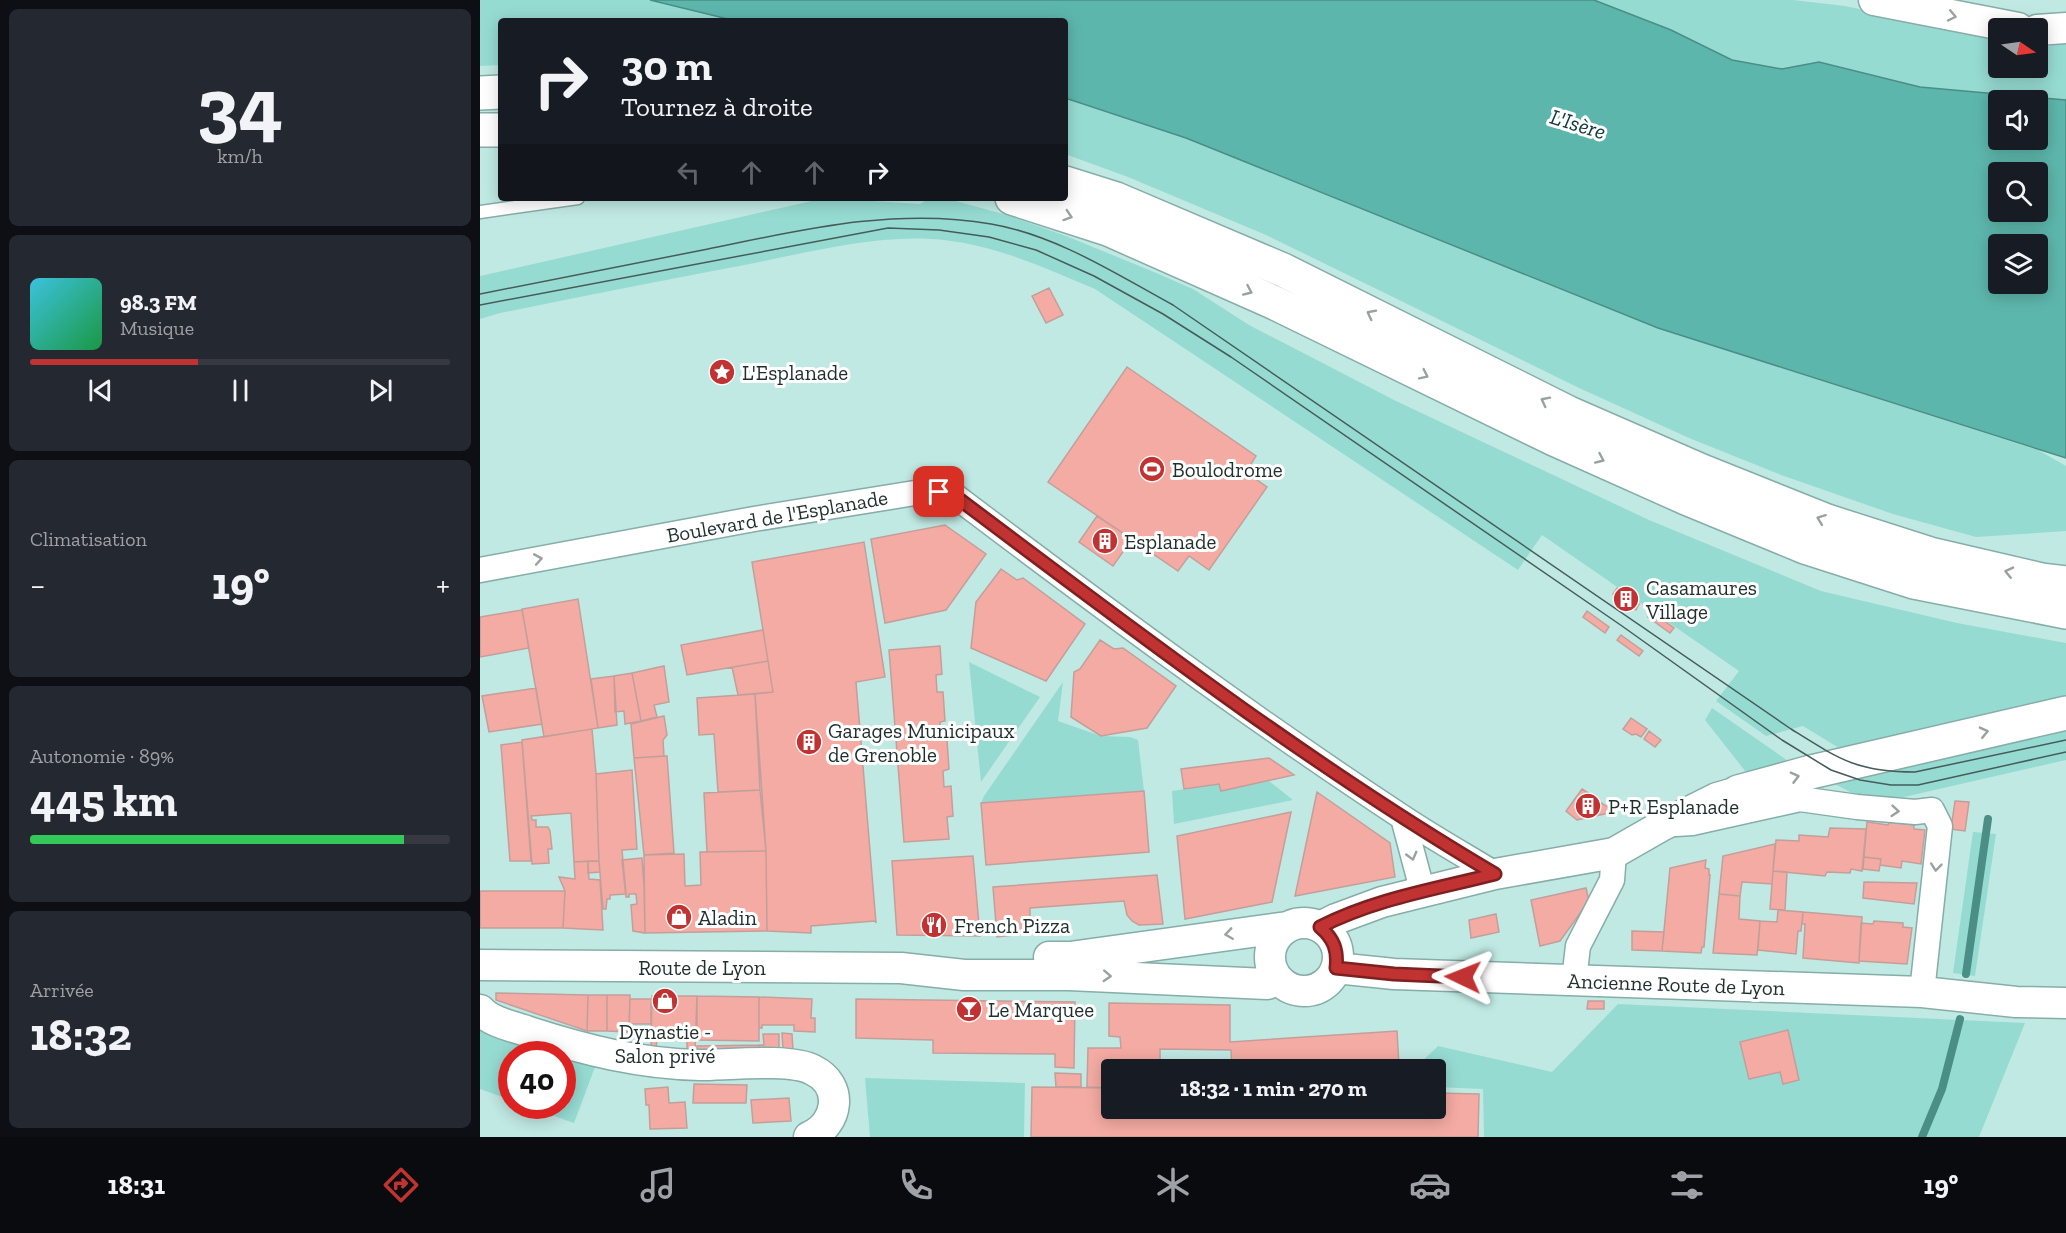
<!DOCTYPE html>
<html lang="fr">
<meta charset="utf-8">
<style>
body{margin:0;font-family:"Zilla Slab",serif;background:#242831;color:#f1f3f6;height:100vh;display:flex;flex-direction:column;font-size:22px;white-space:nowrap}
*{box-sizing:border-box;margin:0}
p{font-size:20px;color:#9ea1a6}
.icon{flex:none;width:33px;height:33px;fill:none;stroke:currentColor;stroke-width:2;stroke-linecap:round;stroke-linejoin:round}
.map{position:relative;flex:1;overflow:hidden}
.side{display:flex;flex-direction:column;gap:9px;padding:9px;background:#0d0f14;width:480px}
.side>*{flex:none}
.top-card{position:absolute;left:18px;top:18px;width:570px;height:183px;border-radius:6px;box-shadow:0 3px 15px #0003;background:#171b24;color:#f1f3f6;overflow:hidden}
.needle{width:39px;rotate:103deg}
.tools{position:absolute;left:1508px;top:18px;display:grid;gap:12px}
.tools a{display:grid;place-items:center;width:60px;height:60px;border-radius:6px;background:#171b24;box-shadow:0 3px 15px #0003;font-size:30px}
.speed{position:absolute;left:18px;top:1041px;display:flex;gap:12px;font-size:30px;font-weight:700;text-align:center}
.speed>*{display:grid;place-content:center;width:78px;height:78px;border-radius:50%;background:#171b24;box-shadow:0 3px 15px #0003;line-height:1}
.speed .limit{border:9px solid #d22;background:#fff;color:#111}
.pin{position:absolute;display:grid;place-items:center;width:51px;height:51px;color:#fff;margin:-26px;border-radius:12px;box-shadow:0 3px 9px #0006}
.me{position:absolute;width:66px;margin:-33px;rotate:272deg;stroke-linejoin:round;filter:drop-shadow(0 0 4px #0008)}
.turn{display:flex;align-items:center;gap:21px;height:126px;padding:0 24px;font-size:27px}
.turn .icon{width:78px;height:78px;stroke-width:2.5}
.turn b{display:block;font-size:42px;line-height:51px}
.lanes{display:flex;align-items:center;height:57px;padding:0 24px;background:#0003;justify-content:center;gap:30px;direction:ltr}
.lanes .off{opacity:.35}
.big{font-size:45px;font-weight:700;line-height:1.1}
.side .widget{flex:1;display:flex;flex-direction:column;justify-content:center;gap:9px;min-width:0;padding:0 21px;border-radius:9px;background:#242831}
.side .dial{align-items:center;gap:0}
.dial b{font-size:78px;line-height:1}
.song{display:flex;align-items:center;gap:18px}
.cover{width:72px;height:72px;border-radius:9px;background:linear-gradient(135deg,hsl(190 70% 55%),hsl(140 70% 35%))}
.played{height:6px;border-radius:3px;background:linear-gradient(90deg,#c13232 40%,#363941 40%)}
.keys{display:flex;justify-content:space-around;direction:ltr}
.heat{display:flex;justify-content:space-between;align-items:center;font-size:33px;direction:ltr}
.charge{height:9px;border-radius:4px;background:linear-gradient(90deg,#34c759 89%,#363941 0)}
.trip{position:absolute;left:621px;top:1059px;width:345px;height:60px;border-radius:6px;background:#171b24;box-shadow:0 3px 15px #0003;font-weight:700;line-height:60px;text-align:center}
.tabs{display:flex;height:96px;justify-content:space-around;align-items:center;background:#090b0e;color:#9ea1a6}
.tabs .icon{width:42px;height:42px}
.tabs .on{color:#c13232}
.tabs b{font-size:27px;color:#f1f3f6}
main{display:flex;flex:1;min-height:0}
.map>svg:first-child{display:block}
</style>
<main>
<section class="side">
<div class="widget dial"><b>34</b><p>km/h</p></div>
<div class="widget">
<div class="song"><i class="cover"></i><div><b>98.3 FM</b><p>Musique</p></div></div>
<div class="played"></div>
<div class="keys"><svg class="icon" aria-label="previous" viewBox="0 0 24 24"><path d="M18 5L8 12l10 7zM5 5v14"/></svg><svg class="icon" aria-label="pause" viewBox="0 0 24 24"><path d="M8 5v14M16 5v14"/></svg><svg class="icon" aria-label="next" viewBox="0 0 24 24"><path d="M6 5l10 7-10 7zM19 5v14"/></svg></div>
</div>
<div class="widget"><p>Climatisation</p>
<div class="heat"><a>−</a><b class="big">19°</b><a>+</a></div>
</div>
<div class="widget"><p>Autonomie · 89%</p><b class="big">445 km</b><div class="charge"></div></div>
<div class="widget"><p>Arrivée</p><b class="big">18:32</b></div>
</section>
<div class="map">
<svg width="1586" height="1137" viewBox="0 0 1586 1137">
<rect width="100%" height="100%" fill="#c0e9e3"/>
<path fill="#96dbd2" d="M0,0H170L256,21H21V65L0,66Z
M1114,0H1313L1365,6L1518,38V68H1557V45L1566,47L1586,42V100L1440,87L1339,63L1302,69L1252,60L1191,30Z
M585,98L706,138L1178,328L1558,450L1586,466V531L1496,537L1413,514L1301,475L1209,438L1097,387L786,235L648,177L585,154Z
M345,198L440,204L450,198H465L530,216L586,236L674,272L713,289L769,325L916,401L1169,520L1341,591L1477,623L1586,643V708L1364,751L1323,726L1286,736L1236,701L1259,671L1062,535L1038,570L615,289C566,268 517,246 464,240C404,233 333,251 275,263C190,279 105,296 20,313L0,319V276Z
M489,662L560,697L501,782Z
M583,682L578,721L621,736L650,737L658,740L664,791L501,803L504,796Z
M1232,708L1314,765L1269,776L1225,720Z
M1586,725V760L1424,797L1397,798L1374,794L1347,780Z
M789,781L813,800L694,824L692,791L739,784L741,791Z
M1493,832L1516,834L1495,976L1473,973Z
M1138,1004L1545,1023L1499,1137H1004L1003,1089L956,1087V1070H933L958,1046L1072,1072Z
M0,1025L80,1054H32L31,1100L0,1089Z
M83,1055L115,1067L94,1123L46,1106H82Z
M385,1078L545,1083L544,1137H390Z"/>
<path fill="#5db6ac" stroke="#4a8e86" stroke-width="1.5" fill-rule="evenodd" d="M170,0H1114L1191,30L1252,60L1302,69L1339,62L1440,87L1586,100V458L1178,328L706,138L585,98V21H256ZM1518,100H1557V140H1518ZM1518,172H1557V212H1518ZM1518,244H1557V284H1518Z"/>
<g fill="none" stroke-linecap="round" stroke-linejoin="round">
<path stroke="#4a8e86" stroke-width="8" d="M1486,974L1508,819
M1442,1137L1462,1089L1480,1019"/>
</g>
<path fill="#f4aba3" stroke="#c39f9b" stroke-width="1.5" d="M569,288L583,315L566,323L552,296Z
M647,367L776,456L766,472L787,487L729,570L709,556L698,571L568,482Z
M617,516L652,539L633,566L599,542Z
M465,525L506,554L466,610L405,623L391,539Z
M384,542L405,677L376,682L396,923L395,921L331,926V933L287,931L286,851L275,694L293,692L272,562Z
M521,569L537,580L543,578L605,624L566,681L491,648L496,602Z
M1137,588L1159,604L1156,610L1133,594Z
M98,599L118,728L64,737L42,609Z
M42,610L49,648L0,657V617Z
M1107,611L1129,627L1125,633L1103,617Z
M1172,612L1194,628L1190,633L1168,617Z
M283,630L288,661L207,675L201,645Z
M1141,635L1163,651L1159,656L1137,640Z
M620,640L634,649L643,648L696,686L667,728L621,736L591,717L594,672L600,669Z
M460,646L462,674L456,675L457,692H463L465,721L460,722L461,740H467L469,769L463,771L464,787L471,786L473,816L467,817L469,839L424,842L409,650Z
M288,661L293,692L258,695L252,667Z
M184,666L189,702L174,705L177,717L161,721L152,673Z
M152,673L161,721L145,724L144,711L135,712L134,676Z
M134,676L137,725L118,728L111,679Z
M56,688L62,724L9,732L2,696Z
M275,694L280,790L238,792L234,734L219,735L217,698Z
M184,716L187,735L183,740L184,756L154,758L151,724Z
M1151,718L1167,729L1161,737L1156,734L1152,735L1143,729Z
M112,729L116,774L119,861L94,862L91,813L51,816L52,820H56V827H68L70,831L72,849H68L69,863L52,864L42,740Z
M1169,731L1181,740L1175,747L1164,739Z
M42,742L51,861H30L21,745Z
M187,756L194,853L164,855L154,758Z
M789,758L814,775L741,791L739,784L704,789L701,769Z
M152,770L157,849L142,850L146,894L130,895V899H127L126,909H123L119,861L116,774Z
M1102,789L1113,796L1115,802H1120L1132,810L1129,813L1097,820L1086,811Z
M280,790L286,851L227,852L224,793Z
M664,791L669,852L506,865L501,803Z
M837,792L910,843L915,877L815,896Z
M1475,801L1489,802L1485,831L1471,829Z
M811,812L792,902L705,919L697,836Z
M1387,822L1408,825L1409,822L1434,825V829L1445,830L1441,864L1422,861L1421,868L1400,865L1401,859L1384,857Z
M1350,828L1386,829L1382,871L1371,869L1370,873L1347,872L1345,876L1293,871L1296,840L1319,841V835L1348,837Z
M1295,844L1292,884L1262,882L1260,896L1239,894L1243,856Z
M286,851L287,931L165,933L164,855L204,854L205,886L221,885L220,852Z
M493,856L500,936L417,935L412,861Z
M1384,857L1401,859L1399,871L1383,869Z
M162,858L164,886L165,933L153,931L151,905L157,904L156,894H149V897H146L142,860Z
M1226,860L1225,868L1229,869V875H1230L1224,947H1222L1221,953L1182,951L1190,868Z
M108,861H119L120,872L108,873Z
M108,861L109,879L120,880L123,930L83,928L85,891L79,877L95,879L94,862Z
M1293,871L1307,872L1305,910L1290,909Z
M677,875L683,924L659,925L652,921L647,915L644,901L550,908V922L547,929L541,934L517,937L513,887Z
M1384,882L1437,883L1434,904L1383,898Z
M1106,888L1109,901L1080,941L1060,946L1051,900Z
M0,891H85L83,928H0Z
M1239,894L1260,896L1259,919L1280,921L1277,955L1233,953Z
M1298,910L1323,912L1321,931H1318L1316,954L1278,950L1280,921L1297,922Z
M1323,912L1382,917L1379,963L1323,958L1325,924H1322Z
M1016,914L1019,932L991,938L989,920Z
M1394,921L1423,923V927L1432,928L1427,964L1379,961L1381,923L1393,924Z
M1152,931L1184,932L1182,951L1152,950Z
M16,993L108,995L107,1031L16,1000Z
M108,995H127V1031H107Z
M127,995H150L149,1032L127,1031Z
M172,996H217L215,1053H207V1040L177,1039L176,1049H171Z
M217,996L279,997V1041L217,1040Z
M279,997L332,999L331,1018H335V1032L314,1031V1025H282V1028H279Z
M150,999H171V1024H149Z
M376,999L595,1002L594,1068L575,1067V1054L453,1053V1040L376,1038Z
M1108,1001H1124V1009H1107Z
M629,1003L750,1005V1042L917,1031L919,1065L829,1070H752L751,1050L680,1049V1070H632V1088L607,1087L608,1048H641L640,1037L629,1036Z
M1308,1030L1319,1080L1303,1084L1300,1072L1269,1079L1260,1042Z
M302,1033L312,1034L313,1050L303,1049Z
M283,1034H299V1050L279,1053V1045H284Z
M279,1045V1053H217V1046Z
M575,1073L601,1074V1087H576Z
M214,1084L267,1085L266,1103H213Z
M188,1087L189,1103L205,1102L207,1128L170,1129L169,1105H166L165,1089Z
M552,1087L632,1088V1108H956V1093L999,1094L998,1137H551Z
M309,1098L311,1121L273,1123L271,1100Z"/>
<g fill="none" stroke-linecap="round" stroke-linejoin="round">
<g stroke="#86ada8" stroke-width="15">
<path id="service" d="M0,212L98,198"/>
</g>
<g stroke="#86ada8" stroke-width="27">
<path id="minor" d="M0,570L274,519L447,491L471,493C619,605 767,715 922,817C952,837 984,855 1015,874
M923,818L943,893
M1196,824L1212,823L1320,799L1377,807L1435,812L1452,810L1460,826L1442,992
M1094,980L1098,946L1132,880L1134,853"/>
</g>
<g stroke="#86ada8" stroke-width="33">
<path id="tertiary" d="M1394,0L1538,28
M1557,30L1586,28
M790 957a34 34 0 1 1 68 0a34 34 0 1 1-68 0Z
M840,927L856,919L902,902L1015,874L1134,853L1183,825L1237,798L1258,792
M569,957H590L807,927
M0,965L421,968L484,975H589L787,984L799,980
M856,968L914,974L1442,992L1536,1002L1586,1003
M0,1010C12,1023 33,1026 49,1032C105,1050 160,1064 220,1065C247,1065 311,1058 333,1070C364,1085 359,1124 329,1137"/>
</g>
<g stroke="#86ada8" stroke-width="36">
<path id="trunk" d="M0,93L21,92
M0,130H21
M585,183L636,199L803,270L1089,413L1222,471L1347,521L1450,554L1562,580L1586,583
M532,198L628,229L795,303L1074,439L1206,498L1325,547L1434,582L1586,612
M1258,792L1331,772L1586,713"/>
</g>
<use href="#service" stroke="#fff" stroke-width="12"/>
<use href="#minor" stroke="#fff" stroke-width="24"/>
<use href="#tertiary" stroke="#fff" stroke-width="30"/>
<use href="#trunk" stroke="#fff" stroke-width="33"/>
<path stroke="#465c59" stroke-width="1.5" d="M0,294C76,279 152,264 228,249C321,230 416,207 511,224C576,235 636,274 693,305L1311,729C1359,759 1377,772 1435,772L1586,740
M0,305L408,228L459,230L509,237L556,250L614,276L683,314L751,357L1142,626L1302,740L1351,770L1380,780L1411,785H1438L1586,752"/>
</g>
<defs><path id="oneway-chevron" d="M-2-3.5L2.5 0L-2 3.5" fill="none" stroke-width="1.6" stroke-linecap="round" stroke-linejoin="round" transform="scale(1.5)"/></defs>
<g stroke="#9aa1a0">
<use href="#oneway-chevron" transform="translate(1472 16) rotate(12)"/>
<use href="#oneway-chevron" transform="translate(588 216) rotate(18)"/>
<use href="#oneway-chevron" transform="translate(768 291) rotate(24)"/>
<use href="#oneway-chevron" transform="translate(891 314) rotate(-153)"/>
<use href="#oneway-chevron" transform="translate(944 375) rotate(26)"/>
<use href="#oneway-chevron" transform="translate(1065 401) rotate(-153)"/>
<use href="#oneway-chevron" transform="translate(1120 459) rotate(24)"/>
<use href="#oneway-chevron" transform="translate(1341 519) rotate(-159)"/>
<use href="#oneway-chevron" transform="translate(58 559) rotate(-10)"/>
<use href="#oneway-chevron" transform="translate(1529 572) rotate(-167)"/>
<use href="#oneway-chevron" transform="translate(1504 732) rotate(-13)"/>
<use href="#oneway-chevron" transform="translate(1315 777) rotate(-15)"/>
<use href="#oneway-chevron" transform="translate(1415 811) rotate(5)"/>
<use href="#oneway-chevron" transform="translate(932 856) rotate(75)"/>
<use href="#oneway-chevron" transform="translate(1456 867) rotate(96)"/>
<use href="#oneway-chevron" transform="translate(749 934) rotate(172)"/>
<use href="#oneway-chevron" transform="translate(627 976) rotate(3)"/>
</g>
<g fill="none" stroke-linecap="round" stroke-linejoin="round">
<g stroke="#7d2020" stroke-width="15">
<path id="route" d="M459,492L471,493C647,625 825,762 1015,874C956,889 894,899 840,927C854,939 858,950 856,968L914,974L983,977"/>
</g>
<use href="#route" stroke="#c13232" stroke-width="10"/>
</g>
<defs>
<g id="sight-disc" transform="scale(1.35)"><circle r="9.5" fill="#c13232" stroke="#fff"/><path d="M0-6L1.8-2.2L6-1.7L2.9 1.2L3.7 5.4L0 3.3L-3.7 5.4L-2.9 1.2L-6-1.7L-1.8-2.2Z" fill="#fff"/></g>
<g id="stadium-disc" transform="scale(1.35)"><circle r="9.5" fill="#c13232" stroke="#fff"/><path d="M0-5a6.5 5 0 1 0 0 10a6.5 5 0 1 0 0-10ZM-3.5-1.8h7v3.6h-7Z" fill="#fff"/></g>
<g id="building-disc" transform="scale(1.35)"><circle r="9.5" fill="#c13232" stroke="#fff"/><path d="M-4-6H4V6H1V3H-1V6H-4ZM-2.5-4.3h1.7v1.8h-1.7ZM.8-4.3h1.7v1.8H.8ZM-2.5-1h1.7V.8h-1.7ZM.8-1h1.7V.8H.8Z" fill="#fff"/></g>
<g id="shop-disc" transform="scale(1.35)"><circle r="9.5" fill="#c13232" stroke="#fff"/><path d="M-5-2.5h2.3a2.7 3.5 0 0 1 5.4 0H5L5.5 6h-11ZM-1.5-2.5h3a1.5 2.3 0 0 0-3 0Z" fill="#fff"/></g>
<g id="restaurant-disc" transform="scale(1.35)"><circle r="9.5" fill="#c13232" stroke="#fff"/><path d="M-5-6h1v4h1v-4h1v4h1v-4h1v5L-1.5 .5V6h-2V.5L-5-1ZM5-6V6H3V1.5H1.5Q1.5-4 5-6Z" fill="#fff"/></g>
<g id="bar-disc" transform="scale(1.35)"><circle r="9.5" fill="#c13232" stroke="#fff"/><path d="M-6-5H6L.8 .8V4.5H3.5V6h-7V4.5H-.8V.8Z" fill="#fff"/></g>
</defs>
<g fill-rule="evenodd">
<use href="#sight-disc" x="242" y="372"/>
<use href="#stadium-disc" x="672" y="469"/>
<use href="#building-disc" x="625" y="541"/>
<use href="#building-disc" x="1146" y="599"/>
<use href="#building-disc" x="329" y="742"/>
<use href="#building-disc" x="1108" y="806"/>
<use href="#shop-disc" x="199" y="917"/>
<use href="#restaurant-disc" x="454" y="925"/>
<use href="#shop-disc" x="185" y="1001"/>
<use href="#bar-disc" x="489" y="1009"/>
</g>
<g text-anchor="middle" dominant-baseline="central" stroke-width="6" stroke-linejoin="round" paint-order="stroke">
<g font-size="21" fill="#1f2f2c" stroke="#fff" text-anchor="start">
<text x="262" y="372">L'Esplanade</text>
<text x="692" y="469">Boulodrome</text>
<text x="644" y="541">Esplanade</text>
<text x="1166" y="587">Casamaures<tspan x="1166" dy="24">Village</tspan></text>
<text x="348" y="730">Garages Municipaux<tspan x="348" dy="24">de Grenoble</tspan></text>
<text x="1128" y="806">P+R Esplanade</text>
<text x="218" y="917">Aladin</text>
<text x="474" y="925">French Pizza</text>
<text x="508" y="1009">Le Marquee</text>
<text x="185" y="1031" text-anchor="middle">Dynastie -<tspan x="185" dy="24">Salon privé</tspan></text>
</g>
<g font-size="21" fill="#1f2f2c" stroke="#fff">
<text transform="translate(297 516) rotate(-10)">Boulevard de l'Esplanade</text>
<text x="222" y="967">Route de Lyon</text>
<text transform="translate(1196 984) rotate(2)">Ancienne Route de Lyon</text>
</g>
<g font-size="22" font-style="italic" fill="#0d3834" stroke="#fff">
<text transform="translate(1098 124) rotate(17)">L'Isère</text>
</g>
</g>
</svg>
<div class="tools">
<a><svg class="needle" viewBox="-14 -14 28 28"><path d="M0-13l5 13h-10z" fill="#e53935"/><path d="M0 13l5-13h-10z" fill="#9ea1a6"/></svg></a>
<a><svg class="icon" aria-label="sound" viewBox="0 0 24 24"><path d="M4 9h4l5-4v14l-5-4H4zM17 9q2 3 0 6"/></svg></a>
<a><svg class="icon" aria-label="search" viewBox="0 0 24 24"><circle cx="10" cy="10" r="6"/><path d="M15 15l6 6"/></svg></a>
<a><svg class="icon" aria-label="layers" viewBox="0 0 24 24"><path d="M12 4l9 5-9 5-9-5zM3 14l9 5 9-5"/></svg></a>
</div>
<div class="speed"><div class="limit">40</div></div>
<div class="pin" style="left:459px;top:492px;background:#d93025"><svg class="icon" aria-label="arrive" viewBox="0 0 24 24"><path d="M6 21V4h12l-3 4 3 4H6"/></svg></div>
<svg class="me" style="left:983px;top:977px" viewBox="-20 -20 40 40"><path d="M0-17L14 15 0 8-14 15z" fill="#c13232" stroke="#fff" stroke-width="4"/></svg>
<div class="trip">18:32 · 1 min · 270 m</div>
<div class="top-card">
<div class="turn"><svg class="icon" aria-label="right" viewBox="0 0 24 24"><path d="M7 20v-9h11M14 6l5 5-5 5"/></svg><div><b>30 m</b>Tournez à droite</div></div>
<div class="lanes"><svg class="icon off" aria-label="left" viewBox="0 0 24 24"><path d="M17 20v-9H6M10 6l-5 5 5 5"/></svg><svg class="icon off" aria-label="ahead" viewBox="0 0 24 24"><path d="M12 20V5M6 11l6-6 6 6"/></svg><svg class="icon off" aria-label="ahead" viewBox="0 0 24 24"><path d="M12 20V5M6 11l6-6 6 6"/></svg><svg class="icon" aria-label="right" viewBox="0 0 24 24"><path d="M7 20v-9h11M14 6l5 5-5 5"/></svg></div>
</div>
</div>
</main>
<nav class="tabs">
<b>18:31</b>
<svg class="icon on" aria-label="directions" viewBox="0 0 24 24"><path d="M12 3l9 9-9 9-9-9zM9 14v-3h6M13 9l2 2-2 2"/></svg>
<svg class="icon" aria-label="music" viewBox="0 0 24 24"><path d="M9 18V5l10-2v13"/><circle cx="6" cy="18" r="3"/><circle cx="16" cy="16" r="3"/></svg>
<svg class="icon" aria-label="phone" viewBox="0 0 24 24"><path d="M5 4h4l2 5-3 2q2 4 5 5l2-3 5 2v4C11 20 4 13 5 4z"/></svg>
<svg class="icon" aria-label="climate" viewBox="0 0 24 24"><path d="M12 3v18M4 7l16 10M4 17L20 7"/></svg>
<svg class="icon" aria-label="car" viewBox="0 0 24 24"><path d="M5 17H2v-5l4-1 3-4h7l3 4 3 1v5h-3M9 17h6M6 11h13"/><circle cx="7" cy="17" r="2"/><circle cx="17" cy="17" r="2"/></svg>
<svg class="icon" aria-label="filters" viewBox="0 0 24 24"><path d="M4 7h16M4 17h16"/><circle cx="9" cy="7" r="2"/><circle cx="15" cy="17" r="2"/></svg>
<b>19°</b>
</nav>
